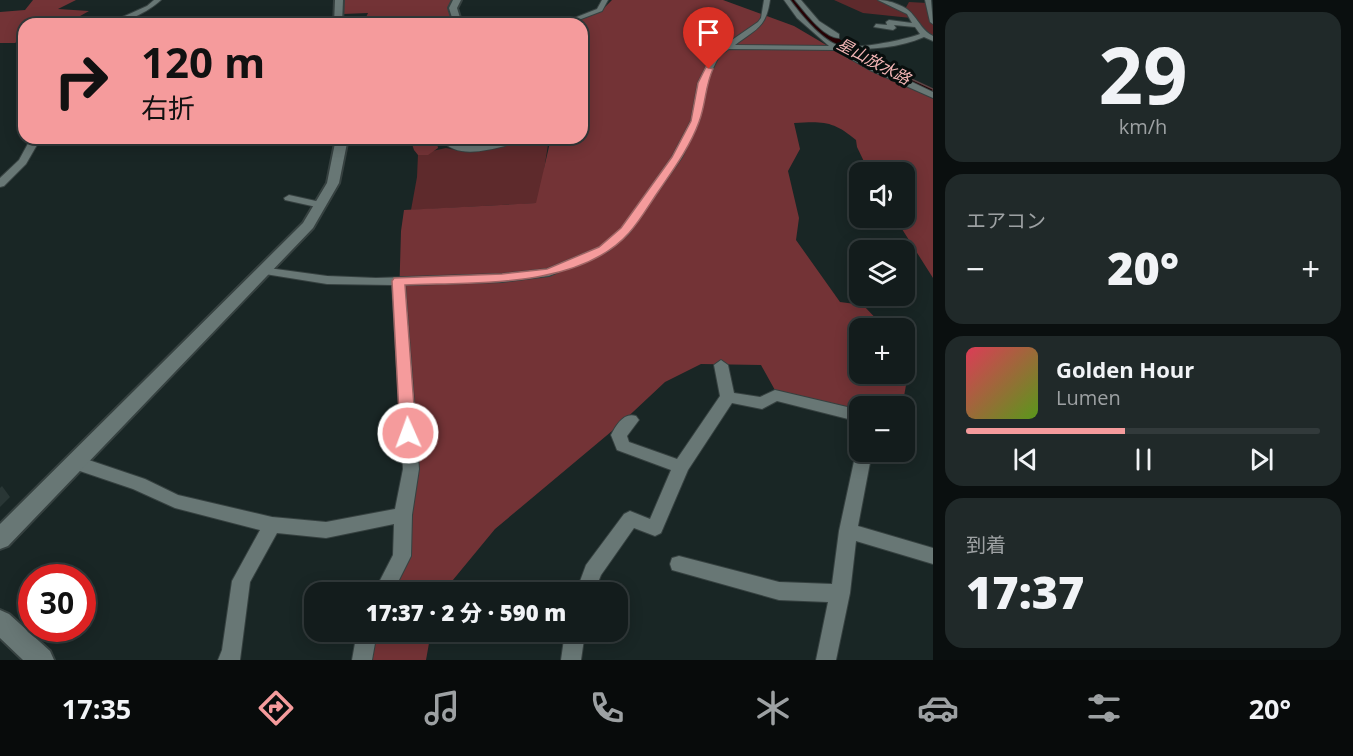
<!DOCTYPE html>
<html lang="ja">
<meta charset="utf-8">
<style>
body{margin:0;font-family:"Open Sans","Noto Sans JP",sans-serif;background:#202929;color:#f1f3f6;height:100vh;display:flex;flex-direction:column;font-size:22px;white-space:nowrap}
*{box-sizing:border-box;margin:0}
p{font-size:20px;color:#9da1a3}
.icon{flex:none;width:33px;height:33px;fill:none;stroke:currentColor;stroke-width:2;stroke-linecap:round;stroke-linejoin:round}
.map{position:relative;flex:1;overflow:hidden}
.panel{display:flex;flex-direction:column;gap:12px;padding:12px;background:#0a0f0f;width:420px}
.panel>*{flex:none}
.hud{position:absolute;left:18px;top:18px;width:570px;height:126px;border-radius:18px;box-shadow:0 3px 15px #0003,0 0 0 2px #323a3b;background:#f59b9c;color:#111;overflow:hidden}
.tools{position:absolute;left:849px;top:162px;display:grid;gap:12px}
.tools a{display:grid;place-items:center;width:66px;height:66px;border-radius:12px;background:#131c1c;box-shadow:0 3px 15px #0003,0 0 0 2px #323a3b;font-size:30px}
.speed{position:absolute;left:18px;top:564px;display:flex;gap:12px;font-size:30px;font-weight:700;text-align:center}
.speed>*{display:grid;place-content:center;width:78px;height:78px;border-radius:50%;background:#131c1c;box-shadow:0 3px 15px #0003,0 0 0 2px #323a3b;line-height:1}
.speed .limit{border:9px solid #d22;background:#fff;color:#111}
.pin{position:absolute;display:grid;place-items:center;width:51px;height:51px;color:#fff;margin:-62px -26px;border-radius:50% 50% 50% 0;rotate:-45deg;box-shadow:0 0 6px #0007}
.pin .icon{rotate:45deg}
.me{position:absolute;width:66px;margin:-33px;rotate:358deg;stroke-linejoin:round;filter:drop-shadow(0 0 4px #0008)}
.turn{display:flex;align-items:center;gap:21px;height:126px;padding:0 24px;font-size:27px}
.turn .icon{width:78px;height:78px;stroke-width:2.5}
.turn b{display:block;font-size:42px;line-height:51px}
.big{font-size:45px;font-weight:800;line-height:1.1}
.panel .widget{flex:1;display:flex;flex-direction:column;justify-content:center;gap:9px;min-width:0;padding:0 21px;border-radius:18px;background:#202929}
.panel .dial{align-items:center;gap:0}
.dial b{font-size:78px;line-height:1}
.song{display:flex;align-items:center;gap:18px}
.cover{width:72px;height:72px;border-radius:9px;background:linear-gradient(135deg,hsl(350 70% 55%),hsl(90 70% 35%))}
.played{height:6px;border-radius:3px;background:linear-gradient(90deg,#f59b9c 45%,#323a3b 45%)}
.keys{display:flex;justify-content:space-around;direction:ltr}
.heat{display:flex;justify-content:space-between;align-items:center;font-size:33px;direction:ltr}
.trip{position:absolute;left:304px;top:582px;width:324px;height:60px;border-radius:18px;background:#131c1c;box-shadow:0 3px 15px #0003,0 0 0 2px #323a3b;font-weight:800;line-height:60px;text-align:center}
.tabs{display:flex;height:96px;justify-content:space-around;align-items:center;background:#080b0b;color:#9da1a3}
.tabs .icon{width:42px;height:42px}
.tabs .on{color:#f59b9c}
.tabs b{font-size:27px;color:#f1f3f6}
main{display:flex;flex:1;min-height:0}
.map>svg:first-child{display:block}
</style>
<main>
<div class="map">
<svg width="933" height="660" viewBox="0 0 933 660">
<rect width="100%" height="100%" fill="#192625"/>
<path fill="#5e2a2c" d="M834,0H881L907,14L904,11L909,2L927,3L933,16V39L911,18L863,13Z
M522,138H549L539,203L411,210L417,177L418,154L446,148L461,151Z"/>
<path fill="#733336" d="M33,0H76L58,9L89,11L66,24H24V36L15,43H0V12L25,10Z
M342,0H452L448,7L452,24H363L368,13L343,14Z
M612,0H723L794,26L867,69L933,97V278L895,218H904V172H869L857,147L856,140C834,121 823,121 794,123L800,149L788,171L799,218L796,240L840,302L863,305L885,328H860V374H904L905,349L911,357L903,402L892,406H860L859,411L776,392L761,365L701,364L665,382L618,426L495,529L443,592H390L411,532L399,300L401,231L404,210L536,203L551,138H582V24H565L572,19L602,10Z
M410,138H436L438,148L428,155H418L414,150Z
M376,632H431L426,660H371Z"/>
<path fill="#250003" stroke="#5a4344" stroke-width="1.5" d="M809,24C823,27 836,39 849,47C877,63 904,76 933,89V94L855,56Z"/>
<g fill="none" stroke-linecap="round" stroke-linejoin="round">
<path fill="#250003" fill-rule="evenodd" d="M787,0H798L814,19L842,41V47C826,50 796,13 787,0Z"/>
<g stroke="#364140" stroke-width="2">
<path id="minor" d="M154,0H161C148,12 124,24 107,24L147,6Z
M602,0H608L602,11L568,24H559L597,9Z
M764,0H770C766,28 756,29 735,45L829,46L797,18L784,0H790C801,15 820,38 837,45C852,51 904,40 920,34L915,27L894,25L896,28L893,30L874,27L876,24L887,25L886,22L889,20L912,23L907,14L878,0C889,0 907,6 913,15C920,23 923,31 933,36V41L924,37C899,48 872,49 845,50L933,92V98L870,70L835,50L729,49L719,56L706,83L699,121L682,157L629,233L608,251L549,276L502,282L405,285L419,469L412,515L411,556L393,592H374L393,555L394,524L326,538L277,533L250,582L240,660H218L222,650L232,581L260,530L175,508L133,489L71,468L69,463L71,458L77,456L145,479L178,495L272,517L326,522L395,509L403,469L392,285L327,284L265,274L259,270L261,267L327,276L376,278L502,274L547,269L600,247L621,229L672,157L691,121L698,83L713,53L758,22L761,18Z
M795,0H801L819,21L839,34V38C824,38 804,11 795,0Z
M925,0H931L933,24L930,22Z
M486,20L490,24L455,23L458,21Z
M31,138H41L26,164L4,186L0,187V178L19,160Z
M440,138H450C461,152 483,144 498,142L500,138H510L505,146C484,151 455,159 440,138Z
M289,195L325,203L326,205L321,208L285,200L284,198Z
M721,360L728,365L734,393L760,397L775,390L860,410V422L777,401L762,409L732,403L688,470L661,533L655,536L634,528L601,575L594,592H576L586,565L624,514L630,511L650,519L671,470L617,450L611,435C616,425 624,412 636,416L639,420L627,436L629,442L677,459L720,396L714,365Z
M860,447V452H872L858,526L933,548V564L856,541L850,593L836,660H816L828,602L779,600L672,570L670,564L672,558L679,556L779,582L832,584L839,531L856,452Z
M357,632H377L372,660H352Z
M565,632H585L581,660H561Z"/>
</g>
<g stroke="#364140" stroke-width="4">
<path id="tertiary" d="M335,0H343L342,24H334Z
M453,0H461L457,8L462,24H454L449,8Z
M336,138H348L339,183L313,228L8,546L0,549V524L303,223L327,183Z
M0,610L9,614L50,651L54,660H23L0,638Z"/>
</g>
<use href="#minor" fill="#687775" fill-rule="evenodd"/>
<use href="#tertiary" fill="#687775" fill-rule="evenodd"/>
</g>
<path fill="#293635" d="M2,486L10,497L0,507V488Z"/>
<path fill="#f59b9c" stroke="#9f6565" stroke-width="1.5" d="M706,67L713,69C705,86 706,104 699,122C690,147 673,170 658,192C649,205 640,221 629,233C579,289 474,282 405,285L416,433L413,437H402L400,433L392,281L394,278L502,274L547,269L599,247L621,228L672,157L691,121L698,83Z"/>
<g text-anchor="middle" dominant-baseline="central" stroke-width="6" stroke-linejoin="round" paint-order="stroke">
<g font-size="16" font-style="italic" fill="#f3b5b5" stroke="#080e0d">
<text transform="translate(874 61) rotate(28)">星山放水路</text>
</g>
</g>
</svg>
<div class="tools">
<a><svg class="icon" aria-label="sound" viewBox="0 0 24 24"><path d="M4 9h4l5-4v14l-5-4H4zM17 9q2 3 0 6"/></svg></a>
<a><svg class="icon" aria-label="layers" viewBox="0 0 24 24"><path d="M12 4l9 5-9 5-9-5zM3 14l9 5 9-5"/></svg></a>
<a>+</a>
<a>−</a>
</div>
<div class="speed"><div class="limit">30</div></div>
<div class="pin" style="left:709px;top:69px;background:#d93025"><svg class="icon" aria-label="arrive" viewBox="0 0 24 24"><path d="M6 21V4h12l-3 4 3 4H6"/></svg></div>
<svg class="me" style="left:408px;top:433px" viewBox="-20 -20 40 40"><circle r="17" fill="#f59b9c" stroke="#fff" stroke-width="3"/><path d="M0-11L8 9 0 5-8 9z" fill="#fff"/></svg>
<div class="trip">17:37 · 2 分 · 590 m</div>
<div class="hud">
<div class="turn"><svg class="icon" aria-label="right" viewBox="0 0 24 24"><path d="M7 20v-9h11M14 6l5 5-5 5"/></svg><div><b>120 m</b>右折</div></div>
</div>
</div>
<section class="panel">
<div class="widget dial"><b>29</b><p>km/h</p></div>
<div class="widget"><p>エアコン</p>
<div class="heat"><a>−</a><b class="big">20°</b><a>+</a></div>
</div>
<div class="widget">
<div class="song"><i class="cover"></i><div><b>Golden Hour</b><p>Lumen</p></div></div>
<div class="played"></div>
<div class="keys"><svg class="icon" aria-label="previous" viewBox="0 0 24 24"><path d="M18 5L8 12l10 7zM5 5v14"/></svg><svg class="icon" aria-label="pause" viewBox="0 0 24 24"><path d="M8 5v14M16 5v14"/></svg><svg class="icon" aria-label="next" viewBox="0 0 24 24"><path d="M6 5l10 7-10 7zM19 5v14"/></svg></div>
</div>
<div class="widget"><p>到着</p><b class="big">17:37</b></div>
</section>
</main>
<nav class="tabs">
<b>17:35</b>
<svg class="icon on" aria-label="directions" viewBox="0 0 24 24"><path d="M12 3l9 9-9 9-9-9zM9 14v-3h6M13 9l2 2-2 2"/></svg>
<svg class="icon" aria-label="music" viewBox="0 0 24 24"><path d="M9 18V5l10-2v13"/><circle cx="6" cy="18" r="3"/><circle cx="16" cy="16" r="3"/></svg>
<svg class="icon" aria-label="phone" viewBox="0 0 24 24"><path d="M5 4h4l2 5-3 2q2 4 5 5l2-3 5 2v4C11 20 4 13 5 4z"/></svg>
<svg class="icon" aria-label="climate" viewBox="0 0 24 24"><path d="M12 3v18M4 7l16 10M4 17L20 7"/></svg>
<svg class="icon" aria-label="car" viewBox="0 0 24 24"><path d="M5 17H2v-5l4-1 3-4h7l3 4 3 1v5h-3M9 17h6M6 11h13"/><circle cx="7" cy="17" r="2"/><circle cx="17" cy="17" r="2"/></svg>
<svg class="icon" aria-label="filters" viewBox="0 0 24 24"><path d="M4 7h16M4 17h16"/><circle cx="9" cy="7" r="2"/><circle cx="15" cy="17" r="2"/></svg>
<b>20°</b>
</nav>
